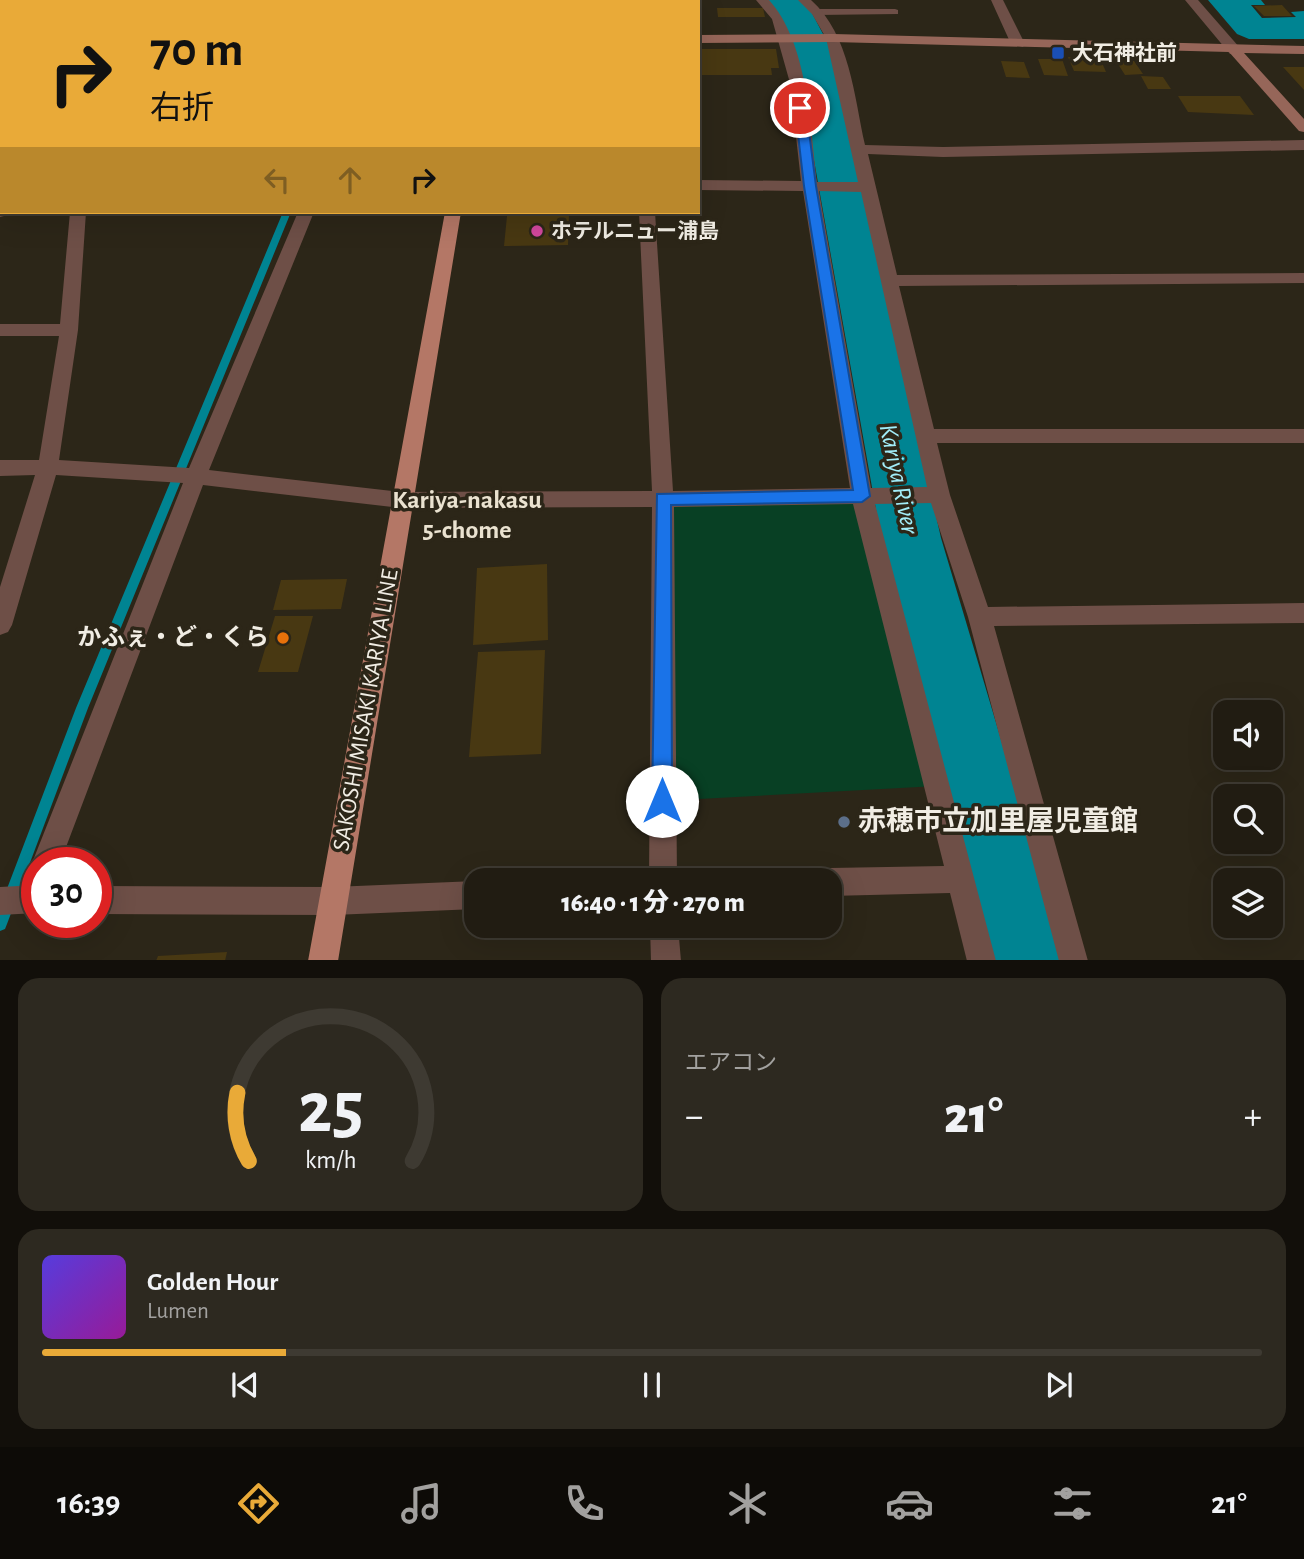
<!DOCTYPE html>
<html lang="ja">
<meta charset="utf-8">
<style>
body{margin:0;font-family:"Alegreya Sans","Noto Sans JP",sans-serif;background:#2d2920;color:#f1f3f6;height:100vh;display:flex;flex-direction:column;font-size:26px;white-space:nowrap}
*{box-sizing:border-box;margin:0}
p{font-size:23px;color:#a2a19f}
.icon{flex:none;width:38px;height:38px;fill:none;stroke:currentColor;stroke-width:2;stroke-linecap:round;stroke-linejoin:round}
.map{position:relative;height:960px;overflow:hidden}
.drawer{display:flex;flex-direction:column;gap:18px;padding:18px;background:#120f0a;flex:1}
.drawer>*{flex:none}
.hud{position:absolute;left:0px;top:0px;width:700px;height:214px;box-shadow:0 7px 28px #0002,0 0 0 2px #3e3a32;background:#e9aa38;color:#111;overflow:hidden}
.tools{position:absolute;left:1213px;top:700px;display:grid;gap:14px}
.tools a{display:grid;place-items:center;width:70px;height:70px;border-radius:14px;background:#211c12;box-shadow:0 7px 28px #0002,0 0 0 2px #3e3a32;font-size:35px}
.speed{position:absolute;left:21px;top:847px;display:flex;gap:14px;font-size:35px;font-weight:700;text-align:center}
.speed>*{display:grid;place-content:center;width:91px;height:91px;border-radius:50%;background:#211c12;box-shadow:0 7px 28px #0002,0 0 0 2px #3e3a32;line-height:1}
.speed .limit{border:10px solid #d22;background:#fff;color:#111}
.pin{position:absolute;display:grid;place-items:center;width:60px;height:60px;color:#fff;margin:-30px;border:4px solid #fff;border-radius:50%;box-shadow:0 2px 7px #0007}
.me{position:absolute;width:77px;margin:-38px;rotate:0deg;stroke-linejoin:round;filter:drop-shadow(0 0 5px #0008)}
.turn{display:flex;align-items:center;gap:24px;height:147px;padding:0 35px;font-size:32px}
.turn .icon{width:91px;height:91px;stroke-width:2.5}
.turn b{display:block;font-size:49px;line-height:60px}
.lanes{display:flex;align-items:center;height:66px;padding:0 35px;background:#0003;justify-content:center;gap:35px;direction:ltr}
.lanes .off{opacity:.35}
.big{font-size:52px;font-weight:800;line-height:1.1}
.drawer .card{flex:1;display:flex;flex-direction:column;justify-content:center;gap:10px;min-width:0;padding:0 24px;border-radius:21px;background:#2d2920}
.drawer .dial{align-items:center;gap:0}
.dial svg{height:182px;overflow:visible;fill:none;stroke:#3e3a32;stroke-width:7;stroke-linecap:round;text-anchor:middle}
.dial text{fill:#f1f3f6;stroke:none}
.song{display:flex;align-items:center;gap:21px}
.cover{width:84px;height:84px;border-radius:10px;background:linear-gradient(135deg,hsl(250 70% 55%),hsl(300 70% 35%))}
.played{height:7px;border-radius:4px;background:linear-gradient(90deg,#e9aa38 20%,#3e3a32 20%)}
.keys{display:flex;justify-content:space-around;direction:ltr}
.heat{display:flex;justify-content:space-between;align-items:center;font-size:38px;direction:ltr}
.drawer .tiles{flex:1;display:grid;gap:18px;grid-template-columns:1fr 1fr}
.card:last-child{grid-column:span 2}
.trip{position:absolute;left:464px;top:868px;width:378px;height:70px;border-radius:21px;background:#211c12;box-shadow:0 7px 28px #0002,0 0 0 2px #3e3a32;font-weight:800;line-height:70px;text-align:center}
.tabs{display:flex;height:112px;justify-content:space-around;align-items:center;background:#0d0b07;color:#a2a19f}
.tabs .icon{width:49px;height:49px}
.tabs .active{color:#e9aa38}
.tabs b{font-size:32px;color:#f1f3f6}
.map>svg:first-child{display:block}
</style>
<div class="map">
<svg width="1304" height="961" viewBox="0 0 1304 961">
<rect width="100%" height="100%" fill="#2c2618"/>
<path fill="#084024" d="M862,496L937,786L662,801L663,499Z"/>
<path fill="#008492" d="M1208,0H1261L1265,5H1251L1262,18L1296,17L1291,12L1304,11V39H1249L1237,34Z"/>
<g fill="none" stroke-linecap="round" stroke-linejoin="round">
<path fill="#008492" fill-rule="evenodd" d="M354,0H360L361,2H355Z
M283,212H291L88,708L7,924L5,929L0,931V907L76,708Z"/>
<path fill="#008492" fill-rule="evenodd" d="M762,0H801L812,13L833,53L941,538L1067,961H987L881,538L795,53L778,18Z"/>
</g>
<path fill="#483812" d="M1282,5L1292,16H1264L1254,6Z
M717,8H763L765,17H718Z
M698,49H776L779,68H771L772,75H698Z
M1068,57L1100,58L1106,72L1074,71Z
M1038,59H1062L1068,76L1044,75Z
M1001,61L1024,62L1030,78L1006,77Z
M1116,61H1134L1143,74L1125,75Z
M1283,67H1304V90Z
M1141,76L1163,77L1171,89H1148Z
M1178,96H1240L1254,115L1188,112Z
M569,215L568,245L504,246L507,216Z
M547,564L548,640L473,645L477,568Z
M347,579L341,609L273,610L281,580Z
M275,616H313L298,672H258Z
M545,650L541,754L469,757L478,652Z
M227,952L225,961H156L158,956Z"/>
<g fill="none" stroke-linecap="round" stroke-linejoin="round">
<path fill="#6e4f47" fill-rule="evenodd" d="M895,9L898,10V14L817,15L812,12L817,9Z"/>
<path fill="#6e4f47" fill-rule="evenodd" d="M31,0H43L44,2H31Z
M111,0H133L110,2Z
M368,0H380L381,2H368Z
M642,0H654V2H642Z
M756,0H769C808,43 810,125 817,182H858L826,38L812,14L798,0H811C850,35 854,96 865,145L943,147L1304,140V150L943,157L868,154L897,275L1304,273V283L899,286L934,429H1304V443H937L950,495L988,607L1304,603V623L994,626L1088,961H1059L968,617L931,503L875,504L996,961H967L950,893L830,896V880H817L820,872L830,868L944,866L853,504L674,507L677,880H649L652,507L401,508L203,485L60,863H37L36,873L32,863L183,483L56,475L12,625L8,632L0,635V587L35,475L0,476V460H39L59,336H0V324H60L70,212H86L78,330L59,460L189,468L298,212H314L209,470L401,492L652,491L639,212H655L673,491L850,488L803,191L698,190V180L801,181L790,83L772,19ZM819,191L861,192L927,487L871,488Z
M991,0H1003L1025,44L1023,47L1011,44Z
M1185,0H1198L1240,48V54H1230Z
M0,116H2L0,125Z
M0,207L2,212H10L8,215L0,217Z
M476,881V909L333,915L96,914V886L333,887Z
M37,885V913L0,915V887Z
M650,926H678L681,961H651Z"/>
<path fill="#966659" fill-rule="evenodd" d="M833,34L1304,46V54L1244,53L1304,119V132L1299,131L1229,52L833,42L698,43V35Z
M0,39H2V47H0Z"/>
<path fill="#b47766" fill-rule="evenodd" d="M484,0H496V2H484Z
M445,212H461L338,961H308Z"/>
</g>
<path fill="#1a73e8" stroke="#114b97" stroke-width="2" d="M800,105L806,108L816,186L870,496L862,502L671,505L672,801L669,807L662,810L655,807L652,801L657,494L853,490L804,186L795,108Z"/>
<rect fill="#1a4fb4" stroke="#2c2618" stroke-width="2.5" x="1051" y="46" width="14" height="14" rx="3.5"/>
<circle fill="#d1479c" stroke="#2c2618" stroke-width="2.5" cx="537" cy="231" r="7"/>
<circle fill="#e8710a" stroke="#2c2618" stroke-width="2.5" cx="283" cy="638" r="7"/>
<circle fill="#5c6f8a" stroke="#2c2618" stroke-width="2.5" cx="844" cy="822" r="7"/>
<g text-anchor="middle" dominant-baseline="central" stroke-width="7" stroke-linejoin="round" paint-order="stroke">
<g font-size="21" font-weight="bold" fill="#f1ede4" stroke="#2c2618" text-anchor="start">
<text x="1072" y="53">大石神社前</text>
<text x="551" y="231">ホテルニュー浦島</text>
</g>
<g font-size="24" font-weight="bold" fill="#f1ede4" stroke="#2c2618" text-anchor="end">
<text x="269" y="638">かふぇ・ど・くら</text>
</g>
<g font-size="24" fill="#f1ede4" stroke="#2c2618">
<text transform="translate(366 710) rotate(-80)">SAKOSHI MISAKI KARIYA LINE</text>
</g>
<g font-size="26" font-style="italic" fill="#a2edf9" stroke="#2c2618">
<text transform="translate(899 479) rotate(78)">Kariya River</text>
</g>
<g font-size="26" font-weight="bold" fill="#eae2d0" stroke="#2c2618">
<text x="467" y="500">Kariya-nakasu<tspan x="467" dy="30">5-chome</tspan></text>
</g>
<g font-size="28" font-weight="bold" fill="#f1ede4" stroke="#2c2618" text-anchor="start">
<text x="858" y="822">赤穂市立加里屋児童館</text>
</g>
</g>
</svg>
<div class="tools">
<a><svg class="icon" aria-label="sound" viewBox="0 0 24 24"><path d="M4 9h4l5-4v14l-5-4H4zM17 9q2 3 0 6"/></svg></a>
<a><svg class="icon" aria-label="search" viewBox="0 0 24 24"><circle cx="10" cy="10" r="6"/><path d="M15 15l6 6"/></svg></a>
<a><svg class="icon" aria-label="layers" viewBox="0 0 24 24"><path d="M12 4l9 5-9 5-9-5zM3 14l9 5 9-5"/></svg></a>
</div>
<div class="speed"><div class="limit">30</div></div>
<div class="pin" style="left:800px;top:108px;background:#d93025"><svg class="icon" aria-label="arrive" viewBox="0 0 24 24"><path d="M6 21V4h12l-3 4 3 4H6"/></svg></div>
<svg class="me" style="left:662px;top:801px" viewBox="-20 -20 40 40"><circle r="19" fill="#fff"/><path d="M0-13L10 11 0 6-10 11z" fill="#1a73e8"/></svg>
<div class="trip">16:40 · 1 分 · 270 m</div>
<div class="hud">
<div class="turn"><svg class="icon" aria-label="right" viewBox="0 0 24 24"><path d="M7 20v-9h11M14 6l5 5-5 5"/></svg><div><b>70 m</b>右折</div></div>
<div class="lanes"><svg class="icon off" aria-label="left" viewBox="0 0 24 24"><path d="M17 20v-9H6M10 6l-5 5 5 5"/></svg><svg class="icon off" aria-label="ahead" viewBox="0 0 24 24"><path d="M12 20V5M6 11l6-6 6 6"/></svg><svg class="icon" aria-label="right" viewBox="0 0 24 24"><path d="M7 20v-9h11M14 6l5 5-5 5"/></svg></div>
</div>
</div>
<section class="drawer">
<div class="tiles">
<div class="card dial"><svg viewBox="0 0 100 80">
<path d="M14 69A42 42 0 1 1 86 69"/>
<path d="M14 69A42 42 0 0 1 9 39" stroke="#e9aa38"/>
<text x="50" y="56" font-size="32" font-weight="700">25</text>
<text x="50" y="72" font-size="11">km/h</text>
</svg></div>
<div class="card"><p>エアコン</p>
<div class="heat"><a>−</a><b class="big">21°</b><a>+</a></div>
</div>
<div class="card">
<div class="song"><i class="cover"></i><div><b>Golden Hour</b><p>Lumen</p></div></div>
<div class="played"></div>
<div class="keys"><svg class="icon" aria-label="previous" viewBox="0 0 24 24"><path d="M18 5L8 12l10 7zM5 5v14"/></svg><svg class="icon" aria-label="pause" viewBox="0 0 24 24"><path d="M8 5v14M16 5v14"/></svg><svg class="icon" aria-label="next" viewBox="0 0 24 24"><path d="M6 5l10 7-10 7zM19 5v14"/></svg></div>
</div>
</div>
</section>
<nav class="tabs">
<b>16:39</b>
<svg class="icon active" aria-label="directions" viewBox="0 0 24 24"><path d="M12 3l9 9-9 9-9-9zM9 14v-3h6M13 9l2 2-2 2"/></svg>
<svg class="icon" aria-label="music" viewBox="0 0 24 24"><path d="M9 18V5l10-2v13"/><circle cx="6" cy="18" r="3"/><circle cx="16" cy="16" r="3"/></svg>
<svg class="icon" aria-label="phone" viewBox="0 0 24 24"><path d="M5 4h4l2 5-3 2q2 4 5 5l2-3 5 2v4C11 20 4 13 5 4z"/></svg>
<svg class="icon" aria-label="climate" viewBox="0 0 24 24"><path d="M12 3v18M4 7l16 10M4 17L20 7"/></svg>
<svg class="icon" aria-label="car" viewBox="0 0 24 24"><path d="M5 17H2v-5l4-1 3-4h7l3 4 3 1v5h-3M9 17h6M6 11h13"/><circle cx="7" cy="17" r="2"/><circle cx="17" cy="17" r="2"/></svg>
<svg class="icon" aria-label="filters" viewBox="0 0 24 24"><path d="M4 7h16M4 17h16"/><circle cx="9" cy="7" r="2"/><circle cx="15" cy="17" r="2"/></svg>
<b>21°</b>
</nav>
